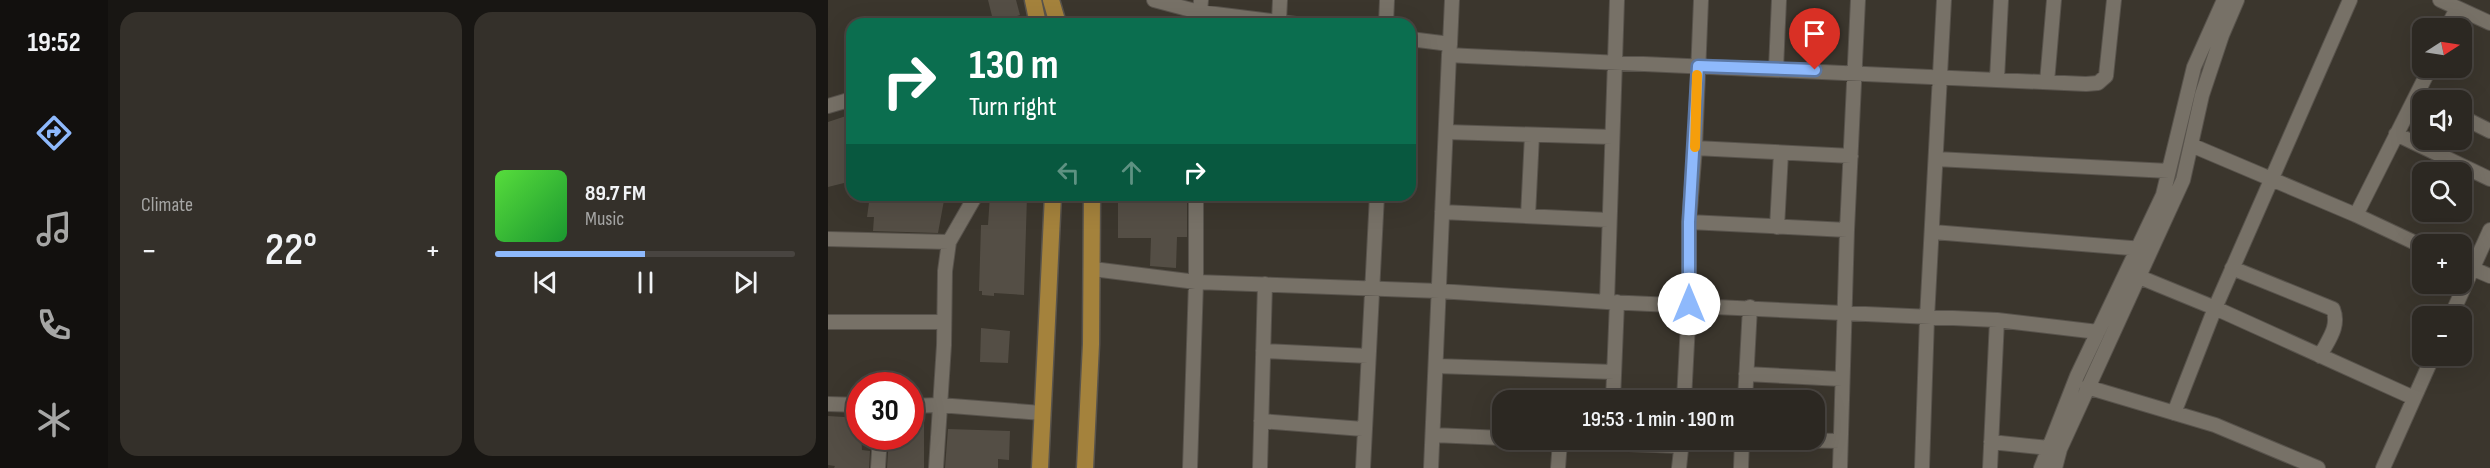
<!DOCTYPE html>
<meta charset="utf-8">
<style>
body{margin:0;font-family:"Sofia Sans Condensed",sans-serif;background:#34302a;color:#f1f3f6;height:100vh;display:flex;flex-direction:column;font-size:22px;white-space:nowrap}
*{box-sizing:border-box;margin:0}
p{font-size:20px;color:#a6a6a5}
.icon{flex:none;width:33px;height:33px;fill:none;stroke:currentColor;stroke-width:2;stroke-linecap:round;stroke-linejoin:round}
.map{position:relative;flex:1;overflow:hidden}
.drawer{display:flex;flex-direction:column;gap:12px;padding:12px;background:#181613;width:720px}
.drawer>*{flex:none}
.guide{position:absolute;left:18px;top:18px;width:570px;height:183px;border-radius:18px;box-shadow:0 6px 24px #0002,0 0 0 2px #484440;background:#0b6e4f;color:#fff;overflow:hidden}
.needle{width:39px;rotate:78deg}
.tools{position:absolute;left:1584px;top:18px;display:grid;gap:12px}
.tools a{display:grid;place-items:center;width:60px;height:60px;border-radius:12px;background:#2c2822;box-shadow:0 6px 24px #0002,0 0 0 2px #484440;font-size:30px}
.speed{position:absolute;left:18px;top:372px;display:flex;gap:12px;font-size:30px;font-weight:700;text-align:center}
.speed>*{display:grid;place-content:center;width:78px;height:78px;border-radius:50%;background:#2c2822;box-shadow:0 6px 24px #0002,0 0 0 2px #484440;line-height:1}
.speed .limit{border:9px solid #d22;background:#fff;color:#111}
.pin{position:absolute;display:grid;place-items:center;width:51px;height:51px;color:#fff;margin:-62px -26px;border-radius:50% 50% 50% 0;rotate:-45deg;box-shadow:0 0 6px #0007}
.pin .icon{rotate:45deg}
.me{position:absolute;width:66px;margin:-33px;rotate:0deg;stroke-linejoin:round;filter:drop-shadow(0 0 4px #0008)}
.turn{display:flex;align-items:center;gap:21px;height:126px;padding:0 24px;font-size:27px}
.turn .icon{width:78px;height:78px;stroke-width:2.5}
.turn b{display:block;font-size:42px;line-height:51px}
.lanes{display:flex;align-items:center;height:57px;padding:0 24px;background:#0003;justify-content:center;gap:30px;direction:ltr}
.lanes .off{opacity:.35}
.big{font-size:45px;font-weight:600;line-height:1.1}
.drawer .widget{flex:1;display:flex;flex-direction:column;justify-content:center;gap:9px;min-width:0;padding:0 21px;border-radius:18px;background:#34302a}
.song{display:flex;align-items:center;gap:18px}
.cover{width:72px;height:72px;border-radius:9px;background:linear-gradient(135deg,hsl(110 70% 55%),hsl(130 70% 35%))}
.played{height:6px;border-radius:3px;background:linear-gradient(90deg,#8eb9fc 50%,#484440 50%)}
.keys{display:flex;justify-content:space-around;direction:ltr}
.heat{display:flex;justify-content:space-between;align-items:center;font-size:33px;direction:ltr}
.drawer .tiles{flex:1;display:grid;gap:12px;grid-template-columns:repeat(2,1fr)}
.trip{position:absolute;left:664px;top:390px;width:333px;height:60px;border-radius:18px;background:#2c2822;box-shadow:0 6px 24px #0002,0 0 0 2px #484440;font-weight:600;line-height:60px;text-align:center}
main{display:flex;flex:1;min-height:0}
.tab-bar{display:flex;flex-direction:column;width:108px;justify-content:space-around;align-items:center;background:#12100e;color:#a6a6a5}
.tab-bar .icon{width:42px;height:42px}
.tab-bar .on{color:#8eb9fc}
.tab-bar b{font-size:27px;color:#f1f3f6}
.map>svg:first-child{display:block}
</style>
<main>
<nav class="tab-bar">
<b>19:52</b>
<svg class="icon on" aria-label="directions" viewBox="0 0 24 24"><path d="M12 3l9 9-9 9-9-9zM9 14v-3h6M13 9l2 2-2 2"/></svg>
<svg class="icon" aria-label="music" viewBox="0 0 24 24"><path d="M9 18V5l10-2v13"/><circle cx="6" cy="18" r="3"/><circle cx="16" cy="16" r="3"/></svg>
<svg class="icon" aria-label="phone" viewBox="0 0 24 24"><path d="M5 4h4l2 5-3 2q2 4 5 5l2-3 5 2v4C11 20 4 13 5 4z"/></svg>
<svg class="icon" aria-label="climate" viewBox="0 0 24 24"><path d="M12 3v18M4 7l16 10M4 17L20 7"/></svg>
</nav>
<section class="drawer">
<div class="tiles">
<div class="widget"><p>Climate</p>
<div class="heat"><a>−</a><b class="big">22°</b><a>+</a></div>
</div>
<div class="widget">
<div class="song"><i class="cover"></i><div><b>89.7 FM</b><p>Music</p></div></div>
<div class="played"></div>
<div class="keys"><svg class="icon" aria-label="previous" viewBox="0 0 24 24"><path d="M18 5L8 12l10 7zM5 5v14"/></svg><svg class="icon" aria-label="pause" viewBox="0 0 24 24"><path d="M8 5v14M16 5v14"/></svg><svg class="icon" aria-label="next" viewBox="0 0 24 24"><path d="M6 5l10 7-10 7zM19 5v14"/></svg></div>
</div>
</div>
</section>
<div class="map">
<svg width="1662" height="468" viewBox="0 0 1662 468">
<rect width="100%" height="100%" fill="#3b362d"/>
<path fill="#544e45" d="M160,0H188L192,15L189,16L191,24H146L145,20L164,16Z
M24,114V181L0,187V122Z
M42,195H117L110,233L45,231L46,217H39Z
M162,195L199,196L196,295L166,293V296L154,295V291H151L153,225H160Z
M290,195H359V237H349L348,268L322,266L323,238H290Z
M153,328L182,331L180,363L152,362Z
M0,416L32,418L34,450L42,451L41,468H6L7,466L0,465Z
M82,419H96V468H59L61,437L82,436Z
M120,429L182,431L181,460L170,459V468H117Z"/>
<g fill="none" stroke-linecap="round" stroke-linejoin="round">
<g stroke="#58534c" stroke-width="16">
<path id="minor" d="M326,0L371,12L468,24
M1612,0L1662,23
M451,21L452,0
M371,24L373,0
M558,24L559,0
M1619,28L1629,8
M582,39L622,44L621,55L639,56L1258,84L1270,83L1278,76L1286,0
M622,44L624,0
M948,69L951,0
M1169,79L1173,0
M1219,82L1226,0
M0,106L24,99
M1634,117L1662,131
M618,132L784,137
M1568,134L1662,179
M1363,145L1528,215L1594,246
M867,148L1023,156
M1108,159L1341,171
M614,212L780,220
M1528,215L1602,68
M700,216L704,135
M861,222L1019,230
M949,227L953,153
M1105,232L1315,249
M0,239L121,242L148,195
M1634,264L1662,276
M1404,268L1505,309C1512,327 1500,340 1492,356
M265,269L368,282L611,291L779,302L1169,320L1270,332
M1309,276L1387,308L1586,398
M779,302L789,0
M1623,316L1662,230
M0,322H116
M435,351L540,356
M608,366L786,372
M918,374L1014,379
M1259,387L1387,425L1490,468
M785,400L789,302
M856,400L861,304V222L867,148L873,0
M917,400L922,307
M0,404L32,405
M82,406L111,405L214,413
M1346,413L1387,308L1522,0
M433,421L535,429
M605,435L675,438
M696,440L853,446
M962,440L1012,441
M1163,442L1221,448
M50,468L52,436
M108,468L116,345L117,271L121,242
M362,468L368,282V195
M432,468L437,284
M535,468L549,195
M603,468L621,55
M730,468L732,441
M851,468L854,440
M913,468L914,440
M1012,468L1019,230L1030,0
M1094,468L1099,318L1116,0
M1162,468L1169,320
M1213,468L1249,376L1335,195L1366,67L1396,0
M1227,468L1232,449L1355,180L1374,95L1394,35L1409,0
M1555,468L1605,356"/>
</g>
<g stroke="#58534c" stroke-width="19">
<path id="major" d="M205,0L210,24
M223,0L230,24
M212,468L225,195
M257,468L263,344L264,195"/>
</g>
<use href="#minor" stroke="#777167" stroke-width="14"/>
<use href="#major" stroke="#a4823c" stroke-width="16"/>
</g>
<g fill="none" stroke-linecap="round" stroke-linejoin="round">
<g stroke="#5c78a4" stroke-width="15">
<path id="route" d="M861,304V222L870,66L987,70"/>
</g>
<use href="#route" stroke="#8eb9fc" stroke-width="10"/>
<path stroke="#f59e0b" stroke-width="10" d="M867,147L869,75"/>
</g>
</svg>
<div class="tools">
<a><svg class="needle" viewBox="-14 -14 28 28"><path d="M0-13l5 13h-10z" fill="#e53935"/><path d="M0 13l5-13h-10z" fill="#a6a6a5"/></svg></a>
<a><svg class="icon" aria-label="sound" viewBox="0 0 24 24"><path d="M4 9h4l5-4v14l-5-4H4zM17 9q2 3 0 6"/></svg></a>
<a><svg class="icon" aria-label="search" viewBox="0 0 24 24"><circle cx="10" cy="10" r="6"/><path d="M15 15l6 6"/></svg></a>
<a>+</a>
<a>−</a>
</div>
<div class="speed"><div class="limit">30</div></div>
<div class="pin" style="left:987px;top:70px;background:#d93025"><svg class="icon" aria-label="arrive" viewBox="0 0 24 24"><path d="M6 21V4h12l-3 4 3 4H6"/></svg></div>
<svg class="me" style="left:861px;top:304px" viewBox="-20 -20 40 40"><circle r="19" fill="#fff"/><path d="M0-13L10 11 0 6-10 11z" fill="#8eb9fc"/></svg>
<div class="trip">19:53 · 1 min · 190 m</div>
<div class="guide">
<div class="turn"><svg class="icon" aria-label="right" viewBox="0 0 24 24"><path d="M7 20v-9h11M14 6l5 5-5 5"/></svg><div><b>130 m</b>Turn right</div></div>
<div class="lanes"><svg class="icon off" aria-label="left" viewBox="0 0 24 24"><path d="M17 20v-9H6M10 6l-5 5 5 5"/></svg><svg class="icon off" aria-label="ahead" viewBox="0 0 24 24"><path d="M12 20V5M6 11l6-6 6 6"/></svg><svg class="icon" aria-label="right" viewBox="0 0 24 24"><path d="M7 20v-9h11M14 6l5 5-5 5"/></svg></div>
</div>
</div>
</main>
